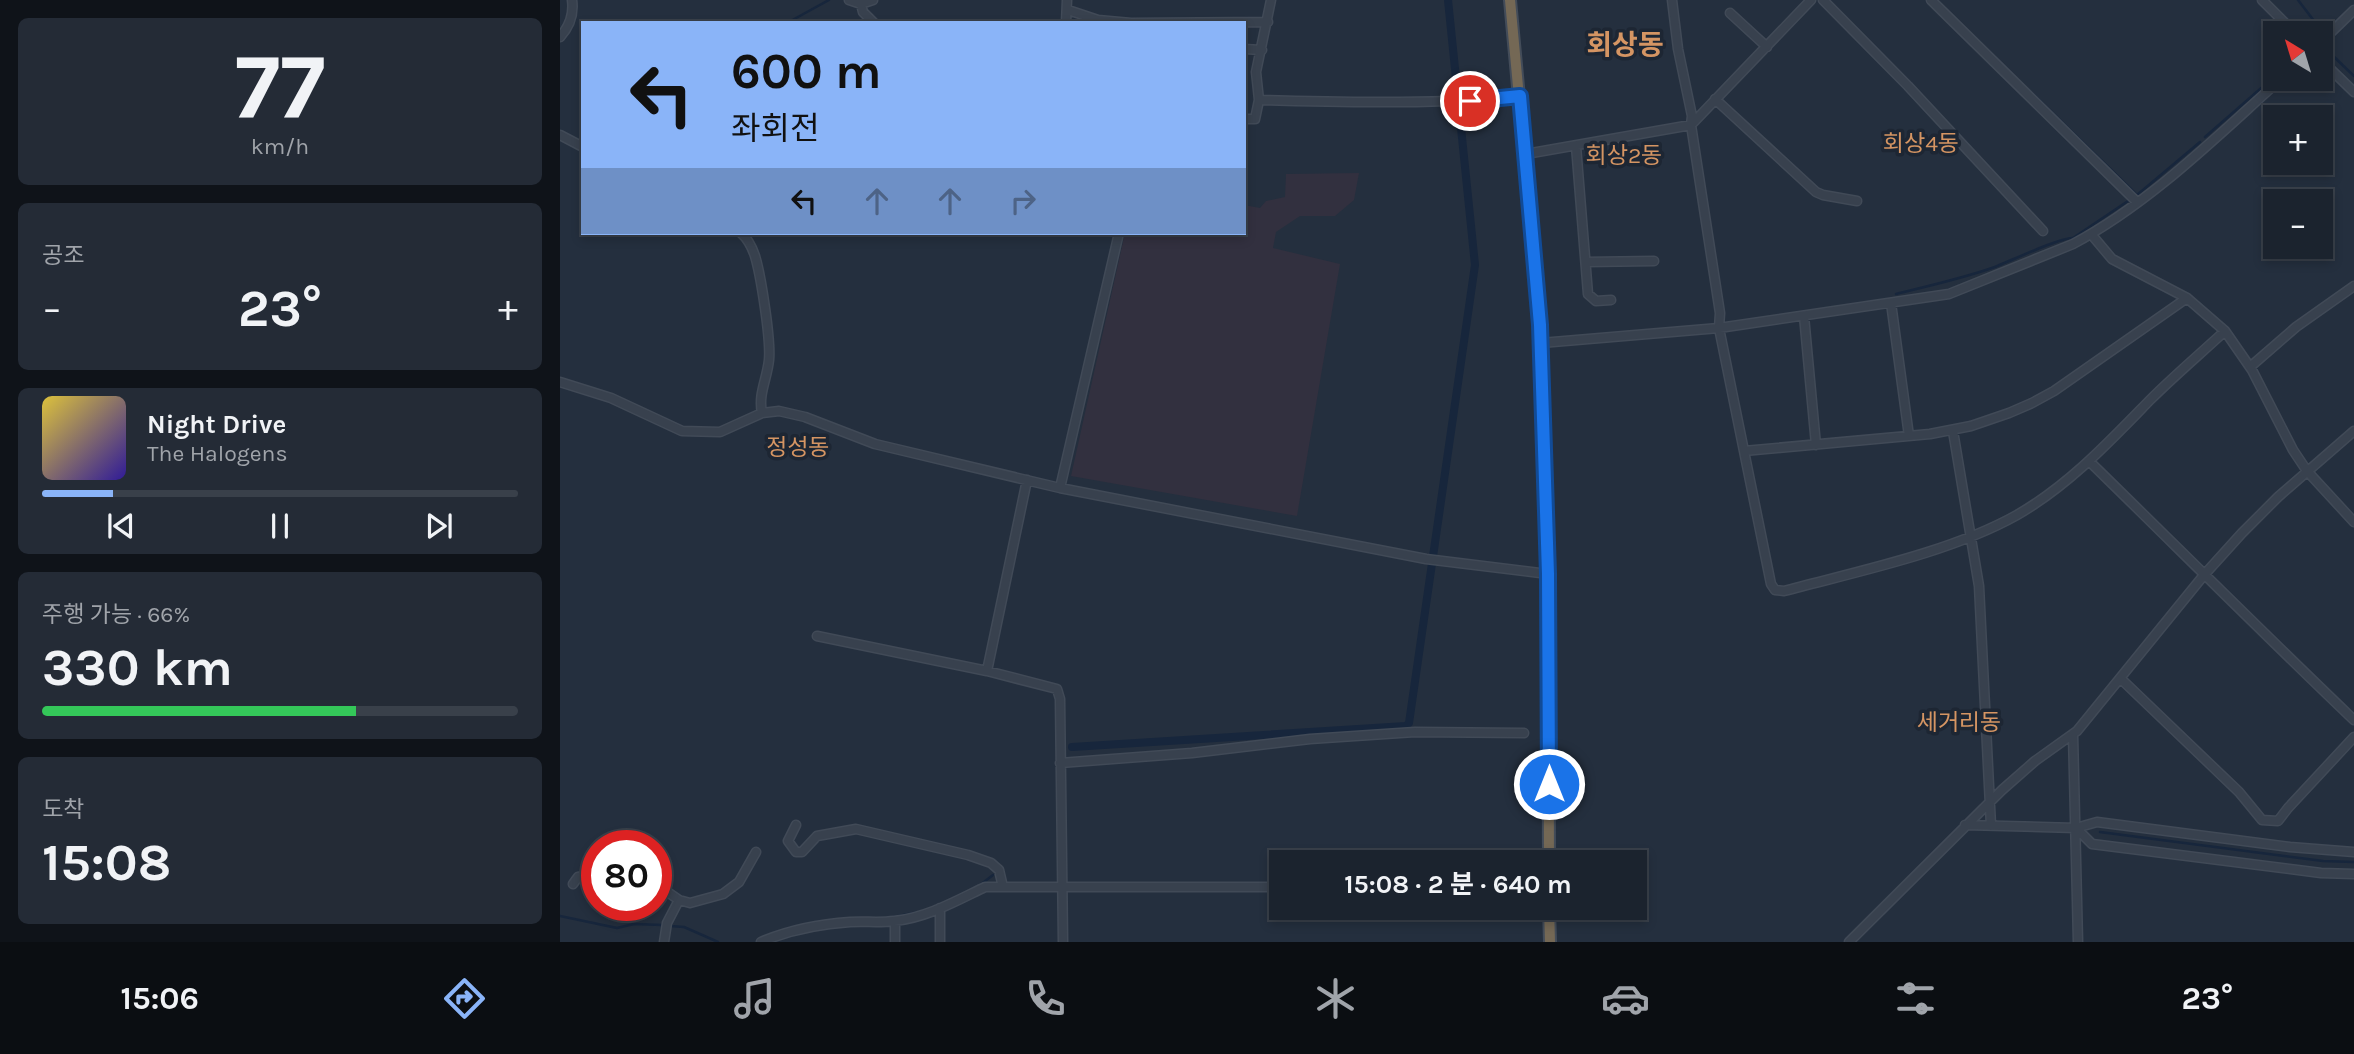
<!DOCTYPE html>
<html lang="ko">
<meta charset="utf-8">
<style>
body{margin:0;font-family:Karla,"Noto Sans KR",sans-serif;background:#242b36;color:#f1f3f6;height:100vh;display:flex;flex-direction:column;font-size:26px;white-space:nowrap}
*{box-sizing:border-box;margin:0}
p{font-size:23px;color:#a0a4aa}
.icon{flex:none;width:38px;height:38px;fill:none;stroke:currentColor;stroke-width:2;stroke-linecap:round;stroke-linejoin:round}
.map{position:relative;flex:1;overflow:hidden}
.panel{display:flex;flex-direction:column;gap:18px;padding:18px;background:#0f1319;width:560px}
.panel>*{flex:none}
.guide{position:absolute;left:21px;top:21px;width:665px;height:214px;border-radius:0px;box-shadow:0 4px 10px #0003,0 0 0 2px #39404a;background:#8ab4f8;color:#111;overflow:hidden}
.needle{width:46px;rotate:322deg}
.fabs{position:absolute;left:1703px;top:21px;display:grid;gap:14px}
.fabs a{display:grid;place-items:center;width:70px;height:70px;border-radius:0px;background:#1b232e;box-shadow:0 4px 10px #0003,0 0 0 2px #39404a;font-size:35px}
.speed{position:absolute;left:21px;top:830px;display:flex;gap:14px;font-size:35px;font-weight:700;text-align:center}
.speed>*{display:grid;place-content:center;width:91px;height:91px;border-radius:50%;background:#1b232e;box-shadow:0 4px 10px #0003,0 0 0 2px #39404a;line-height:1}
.speed .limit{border:10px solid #d22;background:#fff;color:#111}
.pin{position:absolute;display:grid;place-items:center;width:60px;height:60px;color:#fff;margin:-30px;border:4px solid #fff;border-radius:50%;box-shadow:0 2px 7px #0007}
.me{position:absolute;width:77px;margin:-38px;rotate:0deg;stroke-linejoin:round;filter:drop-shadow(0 0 5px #0008)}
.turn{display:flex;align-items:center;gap:24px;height:147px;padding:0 35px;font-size:32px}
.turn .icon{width:91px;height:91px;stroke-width:2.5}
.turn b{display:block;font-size:49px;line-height:60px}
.lanes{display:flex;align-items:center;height:66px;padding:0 35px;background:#0003;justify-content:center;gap:35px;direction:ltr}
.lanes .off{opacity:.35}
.big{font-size:52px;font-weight:700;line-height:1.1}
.panel .card{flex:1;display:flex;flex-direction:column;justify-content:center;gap:10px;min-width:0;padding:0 24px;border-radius:10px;background:#242b36}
.panel .dial{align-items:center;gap:0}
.dial b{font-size:91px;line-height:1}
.song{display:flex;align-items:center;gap:21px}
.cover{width:84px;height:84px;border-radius:10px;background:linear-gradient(135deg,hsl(50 70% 55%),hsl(250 70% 35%))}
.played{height:7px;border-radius:4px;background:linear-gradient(90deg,#8ab4f8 15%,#39404a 15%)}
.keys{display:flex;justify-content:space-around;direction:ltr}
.heat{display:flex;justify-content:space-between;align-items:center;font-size:38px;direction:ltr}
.charge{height:10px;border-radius:5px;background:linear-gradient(90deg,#34c759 66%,#39404a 0)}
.trip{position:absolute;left:709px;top:850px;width:378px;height:70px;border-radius:0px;background:#1b232e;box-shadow:0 4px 10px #0003,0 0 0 2px #39404a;font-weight:700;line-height:70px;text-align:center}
.menu{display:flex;height:112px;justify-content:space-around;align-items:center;background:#0b0e12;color:#a0a4aa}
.menu .icon{width:49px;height:49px}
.menu .selected{color:#8ab4f8}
.menu b{font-size:32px;color:#f1f3f6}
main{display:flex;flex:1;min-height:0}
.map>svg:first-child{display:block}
</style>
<main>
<section class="panel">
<div class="card dial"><b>77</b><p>km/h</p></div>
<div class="card"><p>공조</p>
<div class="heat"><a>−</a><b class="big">23°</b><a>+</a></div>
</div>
<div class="card">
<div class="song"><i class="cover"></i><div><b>Night Drive</b><p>The Halogens</p></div></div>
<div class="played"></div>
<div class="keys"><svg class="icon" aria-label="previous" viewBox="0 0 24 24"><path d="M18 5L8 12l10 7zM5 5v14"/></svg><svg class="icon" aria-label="pause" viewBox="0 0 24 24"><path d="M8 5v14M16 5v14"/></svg><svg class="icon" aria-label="next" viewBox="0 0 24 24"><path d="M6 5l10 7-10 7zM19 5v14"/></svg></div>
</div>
<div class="card"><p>주행 가능 · 66%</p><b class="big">330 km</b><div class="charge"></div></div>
<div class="card"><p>도착</p><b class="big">15:08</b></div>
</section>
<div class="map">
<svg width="1794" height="942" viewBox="0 0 1794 942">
<rect width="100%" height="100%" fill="#242f3e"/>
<path fill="#32303f" d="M799,173L794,200L775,216H740L716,232L713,248L780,264L737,516L511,476L565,233H684V205L700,208L706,201L725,197L726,174Z"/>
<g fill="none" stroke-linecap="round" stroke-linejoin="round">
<path stroke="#17263c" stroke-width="2.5" d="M1738,0L1758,26L1760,34
M227,23L269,0
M1765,48L1775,34
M1770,53L1794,76
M1472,93L1577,195L1640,142
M1645,137L1715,76
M1336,294C1368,286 1400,279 1432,268C1449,262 1500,237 1513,238L1568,201
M1540,832L1763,861L1794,862
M420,885L433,875
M0,916L57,928L74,924L102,925
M328,918L359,912
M110,926L124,927L158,942"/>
<path stroke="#17263c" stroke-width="8" d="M512,747L846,726L849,723L915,265L888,0"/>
<g stroke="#414a57" stroke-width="11">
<path id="minor" d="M289,0L301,4L313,0
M1112,0L1118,49L1132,116L1131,125L1160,313L1159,328L1211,584L1215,590L1224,591C1299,571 1391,552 1457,515C1509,485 1549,442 1590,400C1614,376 1640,354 1665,331
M1263,0L1348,86L1483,231
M1371,0L1577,202
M1702,0L1735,33
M301,4L303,12L314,23
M508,10L538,20L571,23L708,22
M1170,13L1207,47
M506,23L507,0
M0,37C9,27 14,14 12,0
M1760,43L1794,10
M684,49L702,50
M1760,59L1794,92
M1155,99L1256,192L1263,195L1297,201
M699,100C786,102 873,105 960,96
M684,119H695L699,100L696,72L711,0
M0,135L23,147
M1016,146L1028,294L1036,301L1051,300
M966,154L1131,125L1251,0
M181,233C188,239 192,247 195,256C201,276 211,340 209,360C207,379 198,394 202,413
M1531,234L1552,259L1627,298L1665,331L1692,370L1733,450L1747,471L1794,522
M1026,262L1094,261
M1331,303L1349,436
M1244,316L1256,445
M981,343L1159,328L1389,294L1513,244C1590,203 1656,137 1721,79
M1690,367L1736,327L1794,286
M0,382L51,398L122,431L160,432L202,413L219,411L245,417L315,444L500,488L866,559L988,574
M1393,431L1419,586L1431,826
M1184,451L1370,434L1411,426L1449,413L1472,403L1494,391L1627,298
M1530,462C1618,548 1705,635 1794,720
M500,488L559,233
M257,636L427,671L497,689L500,699L503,942
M427,671L467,480
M1560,678L1679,792L1702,820L1718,821L1728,808L1794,737
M1513,734L1518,942
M500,763L632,753L750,739L855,732L964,733
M236,825L228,841L236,852H242L257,836L296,829L408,855L431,863L439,870L443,887
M1405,825L1516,828L1537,822L1730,847L1794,852
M1516,828L1532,844L1761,873L1794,874
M13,884L18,877L37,874
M96,884L119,900L130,903L163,894L179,882L196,852
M380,908V942
M335,921V942
M104,942L107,923L119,900
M201,942C229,930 260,924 290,922C305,921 319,923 334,921C366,918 396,901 425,887H721
M1289,942L1442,790L1475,761L1517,731L1644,575L1682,533L1718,497L1794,431"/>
</g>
<g stroke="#434c59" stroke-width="14">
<path id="highway" d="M950,0L980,325L988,574L989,863
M989,908L990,942"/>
</g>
<use href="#minor" stroke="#38414e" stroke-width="8"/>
<use href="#highway" stroke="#746855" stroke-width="10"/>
</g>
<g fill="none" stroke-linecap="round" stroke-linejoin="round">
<g stroke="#114b97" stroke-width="18">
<path id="route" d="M910,101L960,96L980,325L988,574L989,784"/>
</g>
<use href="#route" stroke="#1a73e8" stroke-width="12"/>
</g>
<g text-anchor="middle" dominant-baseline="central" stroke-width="7" stroke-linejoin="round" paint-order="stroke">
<g font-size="23" fill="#d59563" stroke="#1d2633">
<text x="1361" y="143">회상4동</text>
<text x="1064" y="155">회상2동</text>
<text x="238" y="447">정성동</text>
<text x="1399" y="722">세거리동</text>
</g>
<g font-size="28" font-weight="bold" fill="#d59563" stroke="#1d2633">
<text x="1065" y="44">회상동</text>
</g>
</g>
</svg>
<div class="fabs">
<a><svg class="needle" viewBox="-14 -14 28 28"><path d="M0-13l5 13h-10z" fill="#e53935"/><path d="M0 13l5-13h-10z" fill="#a0a4aa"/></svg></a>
<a>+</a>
<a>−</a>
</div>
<div class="speed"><div class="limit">80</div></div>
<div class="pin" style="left:910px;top:101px;background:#d93025"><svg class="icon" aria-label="arrive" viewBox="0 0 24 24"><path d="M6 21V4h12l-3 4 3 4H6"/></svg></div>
<svg class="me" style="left:989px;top:784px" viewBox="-20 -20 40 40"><circle r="17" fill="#1a73e8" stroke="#fff" stroke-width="3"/><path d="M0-11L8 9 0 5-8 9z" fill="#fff"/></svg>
<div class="trip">15:08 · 2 분 · 640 m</div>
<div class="guide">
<div class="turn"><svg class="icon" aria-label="left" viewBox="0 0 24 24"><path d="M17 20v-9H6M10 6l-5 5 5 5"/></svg><div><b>600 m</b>좌회전</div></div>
<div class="lanes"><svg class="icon" aria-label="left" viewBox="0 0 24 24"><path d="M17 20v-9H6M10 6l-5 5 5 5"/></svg><svg class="icon off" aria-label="ahead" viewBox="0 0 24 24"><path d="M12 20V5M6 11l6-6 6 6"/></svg><svg class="icon off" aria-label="ahead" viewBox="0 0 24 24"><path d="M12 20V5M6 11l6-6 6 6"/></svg><svg class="icon off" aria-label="right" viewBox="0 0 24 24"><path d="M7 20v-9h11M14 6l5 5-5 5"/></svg></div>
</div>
</div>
</main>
<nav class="menu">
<b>15:06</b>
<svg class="icon selected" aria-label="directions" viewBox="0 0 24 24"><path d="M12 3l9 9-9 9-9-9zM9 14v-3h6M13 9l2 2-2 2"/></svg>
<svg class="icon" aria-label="music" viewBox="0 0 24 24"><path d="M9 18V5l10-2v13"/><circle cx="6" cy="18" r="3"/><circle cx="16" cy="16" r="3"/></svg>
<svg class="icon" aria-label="phone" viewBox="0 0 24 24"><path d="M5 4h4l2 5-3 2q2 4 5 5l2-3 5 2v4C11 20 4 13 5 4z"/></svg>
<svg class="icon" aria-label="climate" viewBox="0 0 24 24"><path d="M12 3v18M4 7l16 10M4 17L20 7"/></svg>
<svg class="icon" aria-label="car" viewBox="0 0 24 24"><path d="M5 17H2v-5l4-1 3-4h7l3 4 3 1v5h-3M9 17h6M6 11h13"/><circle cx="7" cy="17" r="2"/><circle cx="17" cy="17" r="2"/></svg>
<svg class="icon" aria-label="filters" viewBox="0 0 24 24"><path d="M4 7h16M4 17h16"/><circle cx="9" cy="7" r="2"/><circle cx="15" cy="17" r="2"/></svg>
<b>23°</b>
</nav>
